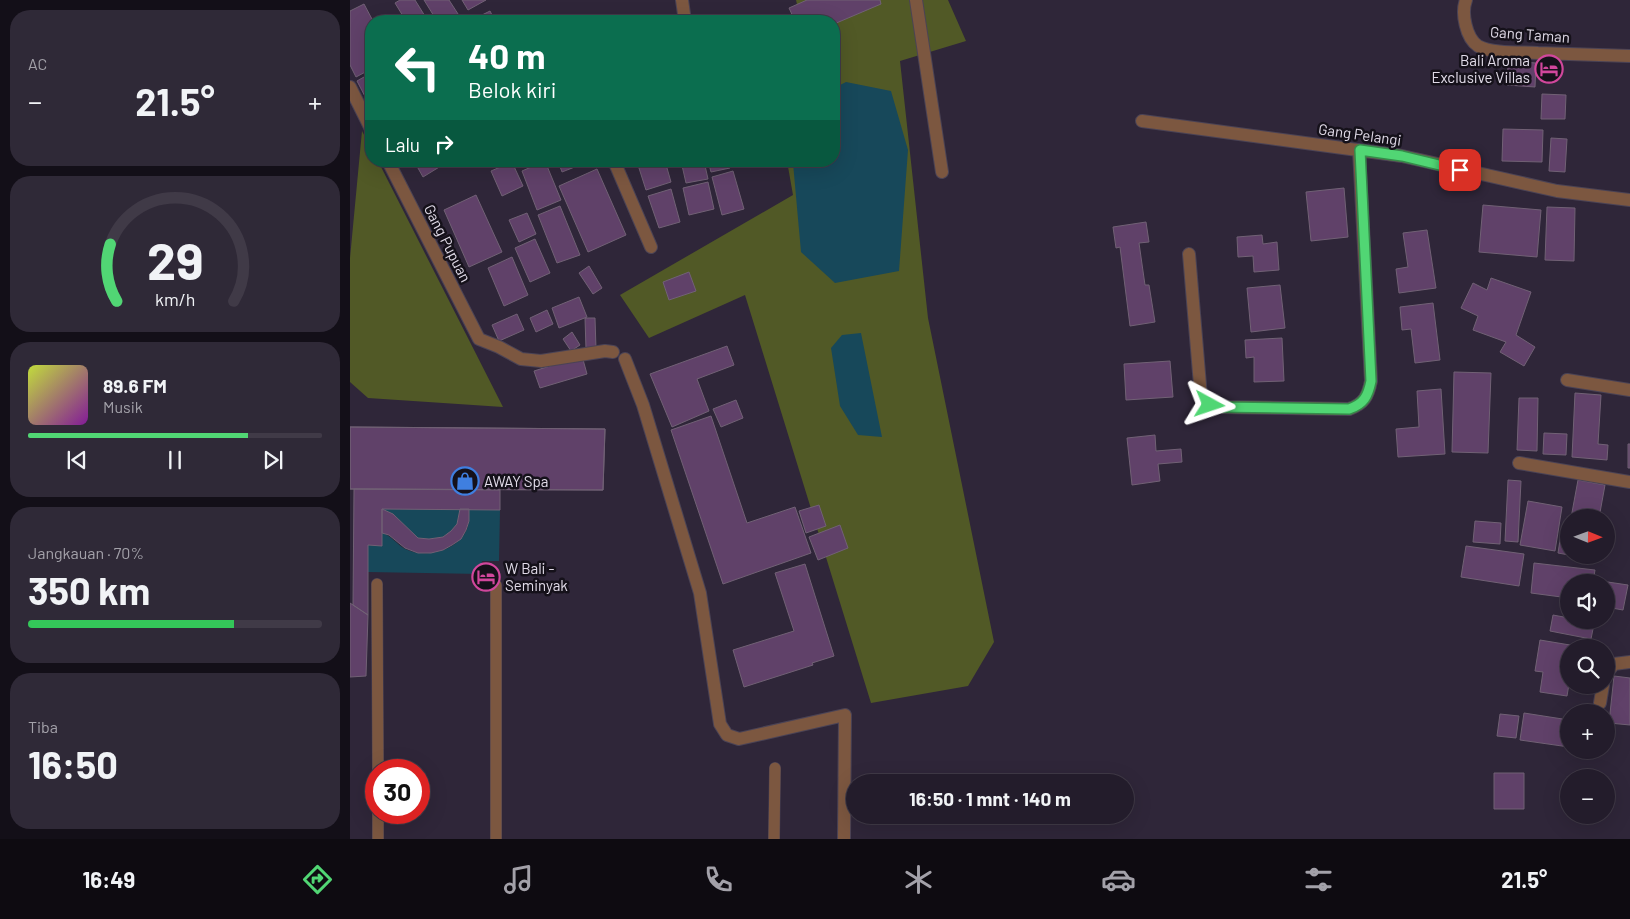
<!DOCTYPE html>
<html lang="id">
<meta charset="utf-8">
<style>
body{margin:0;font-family:Barlow,sans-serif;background:#2f2937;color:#f1f3f6;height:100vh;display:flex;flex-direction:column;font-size:19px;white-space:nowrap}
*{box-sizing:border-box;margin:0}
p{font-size:16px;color:#a3a1a9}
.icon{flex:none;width:28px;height:28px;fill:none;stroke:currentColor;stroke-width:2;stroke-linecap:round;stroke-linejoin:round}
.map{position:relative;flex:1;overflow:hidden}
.sheet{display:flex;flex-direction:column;gap:10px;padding:10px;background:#130f18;width:350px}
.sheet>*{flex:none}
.hud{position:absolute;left:15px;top:15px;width:475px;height:152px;border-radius:20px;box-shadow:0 5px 20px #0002,0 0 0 1px #403a47;background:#0b6e4f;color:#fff;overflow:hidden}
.needle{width:32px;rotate:91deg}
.controls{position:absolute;left:1210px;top:509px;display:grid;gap:10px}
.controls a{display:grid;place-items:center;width:55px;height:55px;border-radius:50%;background:#231c2b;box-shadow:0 5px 20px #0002,0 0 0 1px #403a47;font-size:25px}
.speed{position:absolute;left:15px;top:759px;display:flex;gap:10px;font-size:25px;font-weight:700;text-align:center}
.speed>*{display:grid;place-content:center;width:65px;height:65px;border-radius:50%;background:#231c2b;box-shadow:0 5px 20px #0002,0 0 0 1px #403a47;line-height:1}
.speed .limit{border:8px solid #d22;background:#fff;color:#111}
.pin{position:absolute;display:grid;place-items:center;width:42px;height:42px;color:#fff;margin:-21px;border-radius:10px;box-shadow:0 2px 8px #0006}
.me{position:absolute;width:55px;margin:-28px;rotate:95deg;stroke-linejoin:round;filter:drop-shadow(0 0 4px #0008)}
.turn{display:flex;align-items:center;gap:18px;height:105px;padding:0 20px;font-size:22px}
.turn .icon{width:65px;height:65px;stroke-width:2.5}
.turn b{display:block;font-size:35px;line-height:42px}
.then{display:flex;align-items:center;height:48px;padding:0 20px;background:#0003;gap:10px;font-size:19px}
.big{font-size:38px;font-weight:700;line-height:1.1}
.sheet .widget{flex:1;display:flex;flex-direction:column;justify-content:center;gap:8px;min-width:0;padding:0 18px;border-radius:20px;background:#2f2937}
.sheet .dial{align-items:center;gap:0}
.dial svg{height:130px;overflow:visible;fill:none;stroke:#403a47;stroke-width:7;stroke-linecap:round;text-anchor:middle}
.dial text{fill:#f1f3f6;stroke:none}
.song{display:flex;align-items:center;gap:15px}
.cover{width:60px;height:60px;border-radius:8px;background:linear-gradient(135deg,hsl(70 70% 55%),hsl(290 70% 35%))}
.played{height:5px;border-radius:2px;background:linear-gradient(90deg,#51d674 75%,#403a47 75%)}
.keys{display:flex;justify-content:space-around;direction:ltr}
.heat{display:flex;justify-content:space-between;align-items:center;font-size:28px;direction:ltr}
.charge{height:8px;border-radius:4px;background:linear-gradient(90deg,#34c759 70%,#403a47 0)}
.trip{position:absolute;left:496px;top:774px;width:288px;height:50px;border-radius:25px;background:#231c2b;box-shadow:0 5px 20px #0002,0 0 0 1px #403a47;font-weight:700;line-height:50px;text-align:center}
.dock{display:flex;height:80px;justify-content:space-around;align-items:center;background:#0e0b11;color:#a3a1a9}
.dock .icon{width:35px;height:35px}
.dock .current{color:#51d674}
.dock b{font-size:22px;color:#f1f3f6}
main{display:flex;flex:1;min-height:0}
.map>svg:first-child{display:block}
</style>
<main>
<section class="sheet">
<div class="widget"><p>AC</p>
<div class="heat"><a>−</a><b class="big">21.5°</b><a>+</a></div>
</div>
<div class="widget dial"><svg viewBox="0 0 100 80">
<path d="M14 69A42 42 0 1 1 86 69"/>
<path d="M14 69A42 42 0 0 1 10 34" stroke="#51d674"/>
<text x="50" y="56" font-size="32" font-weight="700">29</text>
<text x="50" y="72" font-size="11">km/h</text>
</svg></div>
<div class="widget">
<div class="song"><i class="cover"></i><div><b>89.6 FM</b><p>Musik</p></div></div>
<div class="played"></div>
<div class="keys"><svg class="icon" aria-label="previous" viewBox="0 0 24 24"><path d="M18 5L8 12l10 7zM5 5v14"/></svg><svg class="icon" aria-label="pause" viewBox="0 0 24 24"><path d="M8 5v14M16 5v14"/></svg><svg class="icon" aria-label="next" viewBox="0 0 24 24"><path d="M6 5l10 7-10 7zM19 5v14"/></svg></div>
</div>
<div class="widget"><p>Jangkauan · 70%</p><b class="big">350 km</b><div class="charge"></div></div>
<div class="widget"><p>Tiba</p><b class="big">16:50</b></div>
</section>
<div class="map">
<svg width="1280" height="839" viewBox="0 0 1280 839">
<rect width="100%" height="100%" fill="#2f2639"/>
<path fill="#515926" d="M446,0H598L616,41L550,61L578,318L644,642L618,686L521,703L395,295L299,338L270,295L443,195L437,161H484V21H451Z
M12,131L21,148V161H28L153,407L18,398L0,382V258Z"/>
<path fill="#17485a" d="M496,82L541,91L558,150L549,271L485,283L451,252L443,163V161H484V88Z
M511,333L532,437L508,435L490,406L481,348L492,335Z
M32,509H110L107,524L101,531L93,537L79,539L68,538L43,514Z
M119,509L150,510L149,561H132L131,574L18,572V545L32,546V533C42,536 46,544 55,549C75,559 108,551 117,529C119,523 119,516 119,509Z"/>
<path fill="#604169" stroke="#716175" d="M50,0H65L78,21H56L45,3Z
M74,0H99L110,17L104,21H87Z
M112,0H136L118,10Z
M457,0H530L531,4L484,24V21H445L439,8Z
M14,4L23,21H21V69L6,77L0,65V11Z
M140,11L145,21H123L122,20Z
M1158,61L1186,63L1185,87L1157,85Z
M21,73V108L7,81Z
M1192,94L1216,95L1215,119H1191Z
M1153,129L1193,130L1192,162L1152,161Z
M1201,138L1217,139L1215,172L1199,171Z
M64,161H99L73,177Z
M195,161L211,200L187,210L172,171Z
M208,161H240L212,172Z
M301,161H315L321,182L296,190L288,165Z
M331,161H354L358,179L336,183Z
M358,161H379L380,168L361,172Z
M162,162L173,186L152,196L141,171Z
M247,169L276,235L238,252L209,186Z
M383,171L394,209L372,215L362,177Z
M358,182L364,209L339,215L333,188Z
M994,188L998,237L961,241L956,192Z
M321,189L330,222L309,228L298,196Z
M126,195L152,252L119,267L94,210Z
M1133,205L1191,210L1187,257L1129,252Z
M210,206L230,255L207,263L188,215Z
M1197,207L1225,208L1224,261L1195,260Z
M177,213L186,234L169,242L159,220Z
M796,222L799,242L789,243L795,285H799L805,322L780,326L770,247L766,248L763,227Z
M1077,230L1086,288L1049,293L1046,269L1058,267L1053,233Z
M912,235L913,244L927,242L929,270L904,272L903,256L888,257L887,237Z
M185,239L200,273L180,282L165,248Z
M162,257L178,295L154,306L138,268Z
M239,266L252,288L243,294L229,273Z
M339,272L346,291L319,300L313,282Z
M1141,278L1181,292L1166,335L1185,347L1174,366L1150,352L1156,342L1123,330L1128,316L1111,308L1123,283L1137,290Z
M930,285L935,328L901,332L897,288Z
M229,297L237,317L209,328L202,308Z
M1083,303L1090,360L1065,363L1061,329L1052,330L1050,307Z
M197,310L203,324L186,332L180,318Z
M167,314L174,330L149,341L142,325Z
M235,318H245L246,349H236Z
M222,332L230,345L221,351L213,339Z
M932,338L934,381L904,382V357L896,358L895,340Z
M377,346L384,365L347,379L359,411L322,427L300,374Z
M232,356L237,374L190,388L184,371Z
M820,361L823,397L776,400L774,364Z
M1104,372L1141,373L1138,453L1102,452Z
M1091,389L1095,454L1048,457L1046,429L1069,427L1067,391Z
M1225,393L1251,395L1248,444L1258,445L1257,460L1222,457Z
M1169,398H1188L1187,451L1167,450Z
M386,400L393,418L371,427L363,409Z
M361,416L397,523L445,507L461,553L373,584L321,430Z
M0,427L255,429L253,490L0,489Z
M0,427L255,429L253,490L0,489Z
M1194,433L1217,434L1216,455L1193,454Z
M805,435L806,451L831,449L832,462L808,464L810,481L782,485L777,438Z
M1278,444H1280V468H1278Z
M1158,480L1171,481L1168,542L1155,541Z
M1228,480L1255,485L1249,518H1221Z
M4,489L150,490V510L32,509V546L18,545V615L3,605Z
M1178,501L1212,507L1205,551L1170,545Z
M469,505L476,526L456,533L449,511Z
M32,509L43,514L68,538L79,539L93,537L101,531L107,524L110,509H119V521L116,530L111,539L102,545L93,550L81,553H68L55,548L39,535L32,533Z
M1125,521L1151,523L1150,544L1123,542Z
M490,525L498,548L468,560L459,537Z
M1212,527L1219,528V555L1208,553Z
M1116,546L1174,554L1169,586L1111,577Z
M1220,555H1243L1242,559Z
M1184,563L1245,570L1243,582H1219V598L1181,593Z
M455,564L484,656L462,663L463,665L394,687L383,650L444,631L425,573Z
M1251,581L1278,585L1273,610L1256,607V582H1251Z
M0,603L18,615L16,676L0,677Z
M1203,615L1219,618V620L1244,624L1241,639L1200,631Z
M1190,640L1238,648H1219V684L1217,696L1190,692L1193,672L1185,671Z
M1264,676L1280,678V725L1259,723Z
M1174,713L1219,720V747L1170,740Z
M1150,714L1169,716L1166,738L1147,736Z
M1144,773H1174V809H1144Z"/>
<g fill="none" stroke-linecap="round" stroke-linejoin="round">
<g stroke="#4b4355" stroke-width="12">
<path id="lane" d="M27,584L28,770
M146,585V839
M28,812V839
M424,839L425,768"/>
</g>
<g stroke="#4b4355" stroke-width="14">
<path id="street" d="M332,0L335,21
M566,0L592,172
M1116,0C1111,13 1116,38 1128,46C1142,54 1172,52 1188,53C1219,54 1249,55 1280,56
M0,87L21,129
M792,121L1052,156L1207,191L1280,200
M38,161L129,339L149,347L171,359L191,361L255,351L263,352
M264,161L301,247
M839,254L851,397L860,405L867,407L999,409C1014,404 1018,396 1021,381L1009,150
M275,359L293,405L350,593L370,724L377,735L389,739L495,715L494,839
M1217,380L1280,390
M1169,463L1280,482
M1256,674L1264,664L1280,662
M1250,703L1253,685"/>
</g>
<use href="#lane" stroke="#7c5740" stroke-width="11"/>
<use href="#street" stroke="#7c5740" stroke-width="12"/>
</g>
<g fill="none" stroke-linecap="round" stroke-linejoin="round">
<g stroke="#358b4b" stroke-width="12">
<path id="route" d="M860,405L867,407L999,409C1014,404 1018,396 1021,381L1010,150L1052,156L1110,170"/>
</g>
<use href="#route" stroke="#51d674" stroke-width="9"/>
</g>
<defs>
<g id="hotel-ring" transform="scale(1.4375)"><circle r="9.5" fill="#15111a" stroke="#d1479c" stroke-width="1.5"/><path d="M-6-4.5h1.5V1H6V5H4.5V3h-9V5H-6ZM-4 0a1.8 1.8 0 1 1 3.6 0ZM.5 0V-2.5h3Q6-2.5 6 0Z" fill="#d1479c"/></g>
<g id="shop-ring" transform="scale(1.4375)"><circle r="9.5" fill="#15111a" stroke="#3f7fe0" stroke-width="1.5"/><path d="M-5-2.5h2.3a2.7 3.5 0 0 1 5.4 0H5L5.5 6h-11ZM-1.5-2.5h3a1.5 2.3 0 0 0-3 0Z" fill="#3f7fe0"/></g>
</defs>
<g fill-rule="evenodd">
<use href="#hotel-ring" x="1199" y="69"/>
<use href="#shop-ring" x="115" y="481"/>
<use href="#hotel-ring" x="136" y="577"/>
</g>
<g text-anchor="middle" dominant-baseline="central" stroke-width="5" stroke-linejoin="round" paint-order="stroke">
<g font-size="15" fill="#e1dbe8" stroke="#15111a">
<text transform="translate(1180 34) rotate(4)">Gang Taman</text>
<text transform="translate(1010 134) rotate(8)">Gang Pelangi</text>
<text transform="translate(98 243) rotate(63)">Gang Pupuan</text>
</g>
<g font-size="15" fill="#e1dbe8" stroke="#15111a" text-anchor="start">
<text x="1180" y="60" text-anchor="end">Bali Aroma<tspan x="1180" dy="17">Exclusive Villas</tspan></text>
<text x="134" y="481">AWAY Spa</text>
<text x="155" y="568">W Bali -<tspan x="155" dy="17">Seminyak</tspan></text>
</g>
</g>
</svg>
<div class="controls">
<a><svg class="needle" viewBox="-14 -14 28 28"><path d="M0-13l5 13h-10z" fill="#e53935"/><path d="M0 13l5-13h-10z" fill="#a3a1a9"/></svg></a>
<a><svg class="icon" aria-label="sound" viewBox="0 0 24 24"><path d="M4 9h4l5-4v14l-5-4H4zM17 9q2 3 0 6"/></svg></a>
<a><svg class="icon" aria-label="search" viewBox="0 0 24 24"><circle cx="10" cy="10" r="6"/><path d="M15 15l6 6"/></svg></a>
<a>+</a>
<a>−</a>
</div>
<div class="speed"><div class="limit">30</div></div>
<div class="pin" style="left:1110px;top:170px;background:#d93025"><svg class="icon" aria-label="arrive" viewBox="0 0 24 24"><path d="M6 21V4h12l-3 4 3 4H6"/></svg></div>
<svg class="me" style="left:860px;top:405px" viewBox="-20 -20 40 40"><path d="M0-17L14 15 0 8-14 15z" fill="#51d674" stroke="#fff" stroke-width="4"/></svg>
<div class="trip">16:50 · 1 mnt · 140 m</div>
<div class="hud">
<div class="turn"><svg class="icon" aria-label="left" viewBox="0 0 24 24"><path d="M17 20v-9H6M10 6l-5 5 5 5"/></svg><div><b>40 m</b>Belok kiri</div></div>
<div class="then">Lalu<svg class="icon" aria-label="right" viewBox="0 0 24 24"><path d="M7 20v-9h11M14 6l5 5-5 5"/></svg></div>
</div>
</div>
</main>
<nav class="dock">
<b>16:49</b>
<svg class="icon current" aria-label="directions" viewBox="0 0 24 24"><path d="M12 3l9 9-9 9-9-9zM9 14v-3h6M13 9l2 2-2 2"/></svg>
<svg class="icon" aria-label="music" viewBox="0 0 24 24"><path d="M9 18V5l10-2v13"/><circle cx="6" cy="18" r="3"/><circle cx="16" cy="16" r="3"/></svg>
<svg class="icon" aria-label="phone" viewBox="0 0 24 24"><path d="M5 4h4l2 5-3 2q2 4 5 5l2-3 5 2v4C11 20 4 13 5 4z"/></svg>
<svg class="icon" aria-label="climate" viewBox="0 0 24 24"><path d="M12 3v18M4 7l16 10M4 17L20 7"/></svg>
<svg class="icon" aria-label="car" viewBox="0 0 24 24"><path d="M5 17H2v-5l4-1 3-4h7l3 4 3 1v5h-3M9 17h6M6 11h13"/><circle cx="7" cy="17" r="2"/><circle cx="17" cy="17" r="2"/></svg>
<svg class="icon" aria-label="filters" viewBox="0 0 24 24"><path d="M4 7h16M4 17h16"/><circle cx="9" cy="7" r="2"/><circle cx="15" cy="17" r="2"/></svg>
<b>21.5°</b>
</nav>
